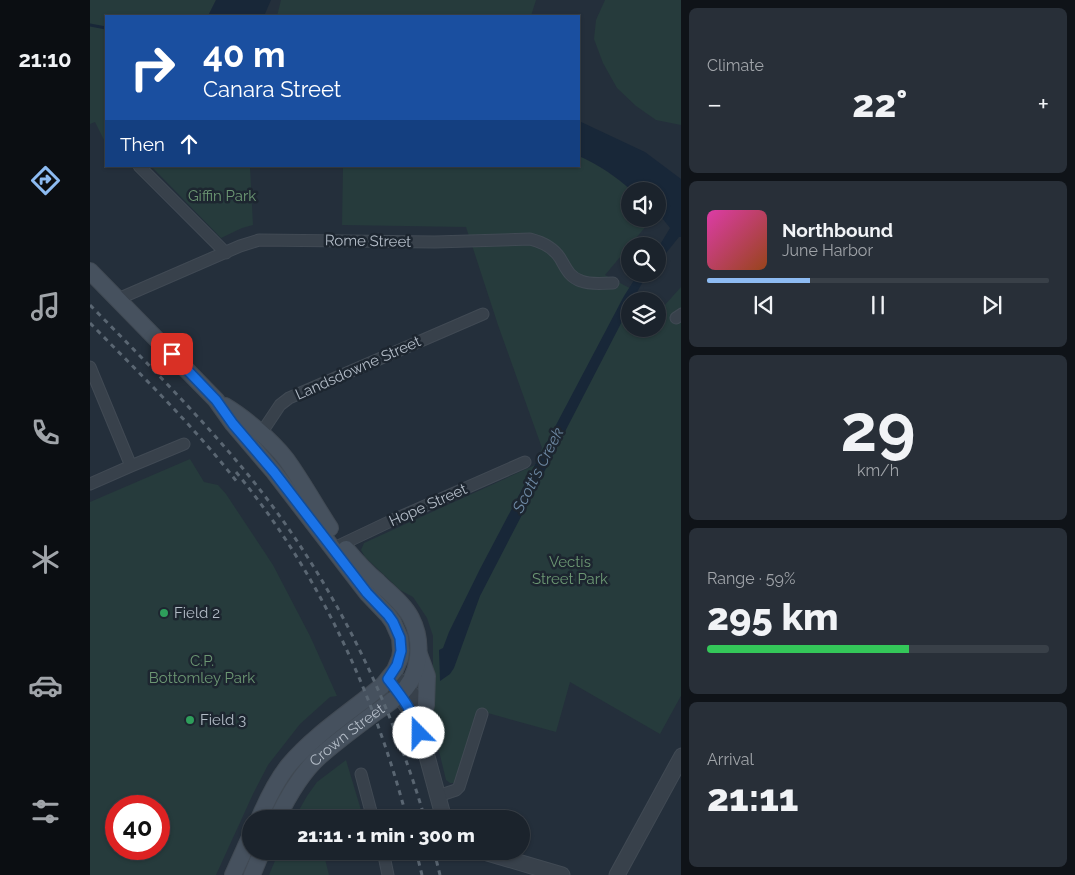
<!DOCTYPE html>
<meta charset="utf-8">
<style>
body{margin:0;font-family:Raleway,sans-serif;background:#282f38;color:#f1f3f6;height:100vh;display:flex;flex-direction:column;font-size:19px;white-space:nowrap}
*{box-sizing:border-box;margin:0}
p{font-size:16px;color:#a0a4a9}
.icon{flex:none;width:28px;height:28px;fill:none;stroke:currentColor;stroke-width:2;stroke-linecap:round;stroke-linejoin:round}
.map{position:relative;flex:1;overflow:hidden}
.panel{display:flex;flex-direction:column;gap:8px;padding:8px;background:#0f1318;width:394px}
.panel>*{flex:none}
.top-card{position:absolute;left:15px;top:15px;width:475px;height:152px;border-radius:0px;box-shadow:0 1px 4px #0004,0 0 0 1px #394048;background:#1a4fa0;color:#fff;overflow:hidden}
.buttons{position:absolute;left:531px;top:182px;display:grid;gap:10px}
.buttons a{display:grid;place-items:center;width:45px;height:45px;border-radius:50%;background:#1b232c;box-shadow:0 1px 4px #0004,0 0 0 1px #394048;font-size:25px}
.speed{position:absolute;left:15px;top:795px;display:flex;gap:10px;font-size:25px;font-weight:700;text-align:center}
.speed>*{display:grid;place-content:center;width:65px;height:65px;border-radius:50%;background:#1b232c;box-shadow:0 1px 4px #0004,0 0 0 1px #394048;line-height:1}
.speed .limit{border:8px solid #d22;background:#fff;color:#111}
.pin{position:absolute;display:grid;place-items:center;width:42px;height:42px;color:#fff;margin:-21px;border-radius:10px;box-shadow:0 2px 8px #0006}
.me{position:absolute;width:55px;margin:-28px;rotate:338deg;stroke-linejoin:round;filter:drop-shadow(0 0 4px #0008)}
.turn{display:flex;align-items:center;gap:18px;height:105px;padding:0 15px;font-size:22px}
.turn .icon{width:65px;height:65px;stroke-width:2.5}
.turn b{display:block;font-size:35px;line-height:42px}
.then{display:flex;align-items:center;height:48px;padding:0 15px;background:#0003;gap:10px;font-size:19px}
.big{font-size:38px;font-weight:800;line-height:1.1}
.panel .card{flex:1;display:flex;flex-direction:column;justify-content:center;gap:8px;min-width:0;padding:0 18px;border-radius:8px;background:#282f38}
.panel .dial{align-items:center;gap:0}
.dial b{font-size:65px;line-height:1}
.song{display:flex;align-items:center;gap:15px}
.cover{width:60px;height:60px;border-radius:8px;background:linear-gradient(135deg,hsl(320 70% 55%),hsl(20 70% 35%))}
.played{height:5px;border-radius:2px;background:linear-gradient(90deg,#8dbbf2 30%,#394048 30%)}
.keys{display:flex;justify-content:space-around;direction:ltr}
.heat{display:flex;justify-content:space-between;align-items:center;font-size:28px;direction:ltr}
.charge{height:8px;border-radius:4px;background:linear-gradient(90deg,#34c759 59%,#394048 0)}
.trip{position:absolute;left:152px;top:810px;width:288px;height:50px;border-radius:25px;background:#1b232c;box-shadow:0 1px 4px #0004,0 0 0 1px #394048;font-weight:800;line-height:50px;text-align:center}
main{display:flex;flex:1;min-height:0}
.tabs{display:flex;flex-direction:column;width:90px;justify-content:space-around;align-items:center;background:#0b0e12;color:#a0a4a9}
.tabs .icon{width:35px;height:35px}
.tabs .selected{color:#8dbbf2}
.tabs b{font-size:22px;color:#f1f3f6}
.map>svg:first-child{display:block}
</style>
<main>
<nav class="tabs">
<b>21:10</b>
<svg class="icon selected" aria-label="directions" viewBox="0 0 24 24"><path d="M12 3l9 9-9 9-9-9zM9 14v-3h6M13 9l2 2-2 2"/></svg>
<svg class="icon" aria-label="music" viewBox="0 0 24 24"><path d="M9 18V5l10-2v13"/><circle cx="6" cy="18" r="3"/><circle cx="16" cy="16" r="3"/></svg>
<svg class="icon" aria-label="phone" viewBox="0 0 24 24"><path d="M5 4h4l2 5-3 2q2 4 5 5l2-3 5 2v4C11 20 4 13 5 4z"/></svg>
<svg class="icon" aria-label="climate" viewBox="0 0 24 24"><path d="M12 3v18M4 7l16 10M4 17L20 7"/></svg>
<svg class="icon" aria-label="car" viewBox="0 0 24 24"><path d="M5 17H2v-5l4-1 3-4h7l3 4 3 1v5h-3M9 17h6M6 11h13"/><circle cx="7" cy="17" r="2"/><circle cx="17" cy="17" r="2"/></svg>
<svg class="icon" aria-label="filters" viewBox="0 0 24 24"><path d="M4 7h16M4 17h16"/><circle cx="9" cy="7" r="2"/><circle cx="15" cy="17" r="2"/></svg>
</nav>
<div class="map">
<svg width="592" height="875" viewBox="0 0 592 875">
<rect width="100%" height="100%" fill="#242f3b"/>
<path fill="#263b3c" fill-rule="evenodd" d="M0,0H126L118,16H16V144L5,122L0,124Z
M191,0H446L441,16H187Z
M515,0H591V125L566,120L546,106L527,88L513,63L504,39L506,20Z
M489,156C508,164 527,177 542,191H540V219H562L515,275L564,301H540V329H568V303L574,306L591,287L592,694L570,734L480,682L466,732L387,710L367,779L364,783H360L356,780L343,726L341,708L343,671V636L337,618L323,597L310,590L275,557L271,550L274,543L445,465L452,448L408,325L376,227L252,225L253,166H489Z
M61,166H160L163,225L152,228L131,238Z
M100,459L114,482L128,485L136,494L183,565L220,636L247,696L240,697L210,724L178,765L163,794L126,875H0V502ZM69,806V849H26V806Z
M256,760L271,810L242,819H204L217,796L227,782Z
M189,851H233L239,875H179Z"/>
<path fill="#182738" d="M126,0H181L174,16H118Z
M489,121L555,152L591,179V237H589L568,263V248L580,228L568,213V191H542C527,177 508,164 489,156Z
M548,274H559L555,278L542,301H540V306L390,596L364,668L360,674L350,681L349,650L353,648L359,632L390,569L534,296Z"/>
<g fill="none" stroke-linecap="round" stroke-linejoin="round">
<path stroke="#182738" stroke-width="3" d="M0,25L16,28"/>
<g stroke="#414a54" stroke-width="13">
<path id="minor" d="M49,166L136,253
M28,299L150,246L169,240L345,242L440,239C452,242 463,247 470,258C476,268 479,277 491,281C501,285 513,283 523,283
M586,318L592,314
M0,367L41,466
M168,438L190,405L199,398L393,314
M0,484L41,466L94,444
M244,548L303,520L435,462
M271,774L283,819
M348,796L366,790L369,787L392,714
M293,851L298,875"/>
</g>
<g stroke="#414a54" stroke-width="17">
<path id="tertiary" d="M298,679L319,709L327,724L338,760L354,819
M309,681C321,693 331,702 336,718
M391,851L472,875
M527,875L592,756"/>
</g>
<g stroke="#414a54" stroke-width="18">
<g id="secondary">
<path d="M0,271L126,400L143,424L184,472L277,593L298,615L303,622L310,638L311,651L310,658L305,670L293,685C263,710 224,735 199,765C186,781 177,800 169,819"/>
<path d="M135,406C155,418 181,440 196,459C212,481 225,505 240,528"/>
<path d="M329,654L337,676L336,705L334,712"/>
<path id="s1" d="M187,819C198,796 211,773 230,756C245,743 262,730 278,718C288,710 299,704 309,695C330,677 334,643 321,618C314,604 299,593 288,582C276,572 266,561 256,549"/>
<path d="M143,875L161,835"/>
<path d="M162,875L172,851"/>
</g>
</g>
<use href="#minor" stroke="#38414b" stroke-width="11"/>
<use href="#tertiary" stroke="#38414b" stroke-width="15"/>
<use href="#secondary" stroke="#46515e" stroke-width="16"/>
<path stroke="#5a6672" stroke-width="3" stroke-dasharray="5 5" stroke-linecap="butt" d="M0,305C53,359 107,413 155,471C239,573 298,693 335,819
M0,323C50,374 103,425 147,482
M146,472C229,573 284,693 317,819
M326,851L332,875
M344,851L350,875"/>
</g>
<g fill="none" stroke-linecap="round" stroke-linejoin="round">
<g stroke="#114b97" stroke-width="12">
<path id="route" d="M82,354L126,400L143,424L184,472L277,593L298,615L303,622L310,638L311,651L307,665L298,679C311,696 324,712 329,733"/>
</g>
<use href="#route" stroke="#1a73e8" stroke-width="9"/>
</g>
<g fill="#2e9e5b" stroke="#1d2630" stroke-width="2">
<circle cx="74" cy="613" r="5"/>
<circle cx="100" cy="720" r="5"/>
</g>
<g text-anchor="middle" dominant-baseline="central" stroke-width="5" stroke-linejoin="round" paint-order="stroke">
<g font-size="15" fill="#6c9773" stroke="#1d2630">
<text x="132" y="196">Giffin Park</text>
<text x="480" y="562">Vectis<tspan x="480" dy="17">Street Park</tspan></text>
<text x="112" y="661">C.P.<tspan x="112" dy="17">Bottomley Park</tspan></text>
</g>
<g font-size="15" fill="#b3bcc7" stroke="#1d2630">
<text transform="translate(278 241) rotate(1)">Rome Street</text>
<text transform="translate(268 368) rotate(-24)">Landsdowne Street</text>
<text transform="translate(338 505) rotate(-24)">Hope Street</text>
<text stroke="none"><textPath href="#s1" startOffset="111">Crown Street</textPath></text>
</g>
<g font-size="15" fill="#b3bcc7" stroke="#1d2630" text-anchor="start">
<text x="84" y="613">Field 2</text>
<text x="110" y="720">Field 3</text>
</g>
<g font-size="16" font-style="italic" fill="#6e89a4" stroke="#1d2630">
<text transform="translate(448 470) rotate(-63)">Scott's Creek</text>
</g>
</g>
</svg>
<div class="buttons">
<a><svg class="icon" aria-label="sound" viewBox="0 0 24 24"><path d="M4 9h4l5-4v14l-5-4H4zM17 9q2 3 0 6"/></svg></a>
<a><svg class="icon" aria-label="search" viewBox="0 0 24 24"><circle cx="10" cy="10" r="6"/><path d="M15 15l6 6"/></svg></a>
<a><svg class="icon" aria-label="layers" viewBox="0 0 24 24"><path d="M12 4l9 5-9 5-9-5zM3 14l9 5 9-5"/></svg></a>
</div>
<div class="speed"><div class="limit">40</div></div>
<div class="pin" style="left:82px;top:354px;background:#d93025"><svg class="icon" aria-label="arrive" viewBox="0 0 24 24"><path d="M6 21V4h12l-3 4 3 4H6"/></svg></div>
<svg class="me" style="left:329px;top:733px" viewBox="-20 -20 40 40"><circle r="19" fill="#fff"/><path d="M0-13L10 11 0 6-10 11z" fill="#1a73e8"/></svg>
<div class="trip">21:11 · 1 min · 300 m</div>
<div class="top-card">
<div class="turn"><svg class="icon" aria-label="right" viewBox="0 0 24 24"><path d="M7 20v-9h11M14 6l5 5-5 5"/></svg><div><b>40 m</b>Canara Street</div></div>
<div class="then">Then<svg class="icon" aria-label="ahead" viewBox="0 0 24 24"><path d="M12 20V5M6 11l6-6 6 6"/></svg></div>
</div>
</div>
<section class="panel">
<div class="card"><p>Climate</p>
<div class="heat"><a>−</a><b class="big">22°</b><a>+</a></div>
</div>
<div class="card">
<div class="song"><i class="cover"></i><div><b>Northbound</b><p>June Harbor</p></div></div>
<div class="played"></div>
<div class="keys"><svg class="icon" aria-label="previous" viewBox="0 0 24 24"><path d="M18 5L8 12l10 7zM5 5v14"/></svg><svg class="icon" aria-label="pause" viewBox="0 0 24 24"><path d="M8 5v14M16 5v14"/></svg><svg class="icon" aria-label="next" viewBox="0 0 24 24"><path d="M6 5l10 7-10 7zM19 5v14"/></svg></div>
</div>
<div class="card dial"><b>29</b><p>km/h</p></div>
<div class="card"><p>Range · 59%</p><b class="big">295 km</b><div class="charge"></div></div>
<div class="card"><p>Arrival</p><b class="big">21:11</b></div>
</section>
</main>
